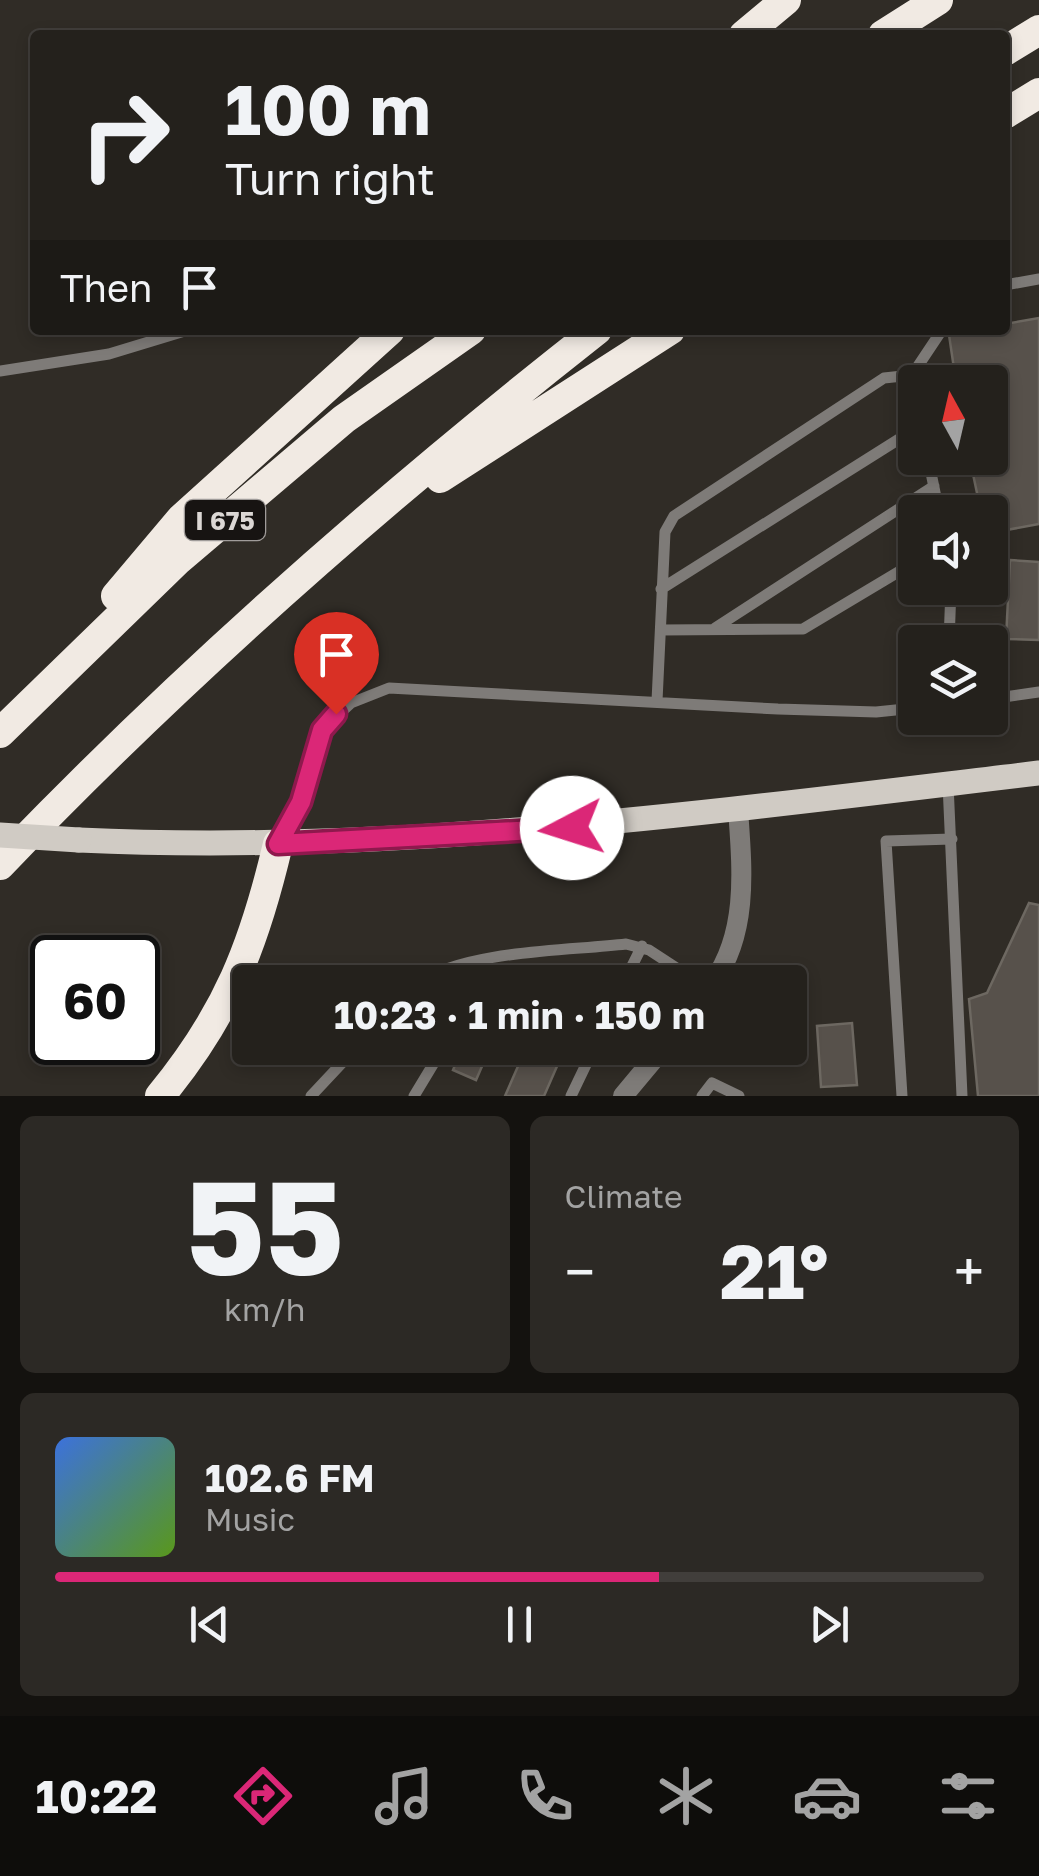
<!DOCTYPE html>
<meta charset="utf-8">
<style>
body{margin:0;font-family:"Golos Text",sans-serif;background:#2c2925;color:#f1f3f6;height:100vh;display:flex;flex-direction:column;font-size:38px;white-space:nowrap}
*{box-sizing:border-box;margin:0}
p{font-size:32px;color:#a3a3a3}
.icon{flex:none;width:55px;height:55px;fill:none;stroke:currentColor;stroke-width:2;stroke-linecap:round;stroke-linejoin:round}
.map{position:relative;height:1096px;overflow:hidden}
.side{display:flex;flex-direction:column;gap:20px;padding:20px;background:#14120f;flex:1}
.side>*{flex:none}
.hud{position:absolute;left:30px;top:30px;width:980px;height:305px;border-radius:10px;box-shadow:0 5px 15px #0003,0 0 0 2px #413e3b;background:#24211c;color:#f1f3f6;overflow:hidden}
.needle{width:65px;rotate:352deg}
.controls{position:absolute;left:898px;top:365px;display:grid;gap:20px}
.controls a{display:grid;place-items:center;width:110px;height:110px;border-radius:10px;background:#24211c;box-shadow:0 5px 15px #0003,0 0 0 2px #413e3b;font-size:50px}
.speed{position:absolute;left:30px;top:935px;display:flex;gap:20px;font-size:50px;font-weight:700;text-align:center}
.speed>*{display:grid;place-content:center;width:130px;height:130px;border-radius:50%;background:#24211c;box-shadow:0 5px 15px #0003,0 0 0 2px #413e3b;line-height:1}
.speed .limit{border:5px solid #111;border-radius:15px;background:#fff;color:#111}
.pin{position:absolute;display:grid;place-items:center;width:85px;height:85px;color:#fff;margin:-102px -42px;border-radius:50% 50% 50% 0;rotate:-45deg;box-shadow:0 0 10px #0007}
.pin .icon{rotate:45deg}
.me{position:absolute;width:110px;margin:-55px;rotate:265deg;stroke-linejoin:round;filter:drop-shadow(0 0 8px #0008)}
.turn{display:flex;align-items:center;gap:35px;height:210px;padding:0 30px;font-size:45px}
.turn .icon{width:130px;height:130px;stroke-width:2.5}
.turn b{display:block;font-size:70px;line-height:85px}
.then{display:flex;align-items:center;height:95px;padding:0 30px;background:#0003;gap:20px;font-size:38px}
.big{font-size:75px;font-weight:700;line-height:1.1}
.side .card{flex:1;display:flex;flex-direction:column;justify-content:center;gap:15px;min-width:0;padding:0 35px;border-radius:15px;background:#2c2925}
.side .dial{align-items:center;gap:0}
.dial b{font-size:130px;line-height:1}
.song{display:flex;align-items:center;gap:30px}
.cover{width:120px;height:120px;border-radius:15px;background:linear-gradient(135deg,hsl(220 70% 55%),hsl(90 70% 35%))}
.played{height:10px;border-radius:5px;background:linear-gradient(90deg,#db2777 65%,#413e3b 65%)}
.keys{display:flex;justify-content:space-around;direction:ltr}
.heat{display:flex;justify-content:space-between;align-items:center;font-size:55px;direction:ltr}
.side .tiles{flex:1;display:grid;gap:20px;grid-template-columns:1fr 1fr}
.card:last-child{grid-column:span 2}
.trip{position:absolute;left:232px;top:965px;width:575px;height:100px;border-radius:10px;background:#24211c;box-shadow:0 5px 15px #0003,0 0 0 2px #413e3b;font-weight:700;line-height:100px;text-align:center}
.dock{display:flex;height:160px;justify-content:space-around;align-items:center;background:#0e0d0b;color:#a3a3a3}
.dock .icon{width:70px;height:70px}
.dock .selected{color:#db2777}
.dock b{font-size:45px;color:#f1f3f6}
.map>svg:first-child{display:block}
</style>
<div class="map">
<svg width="1039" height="1096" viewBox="0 0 1039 1096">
<rect width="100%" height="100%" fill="#302c26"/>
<path fill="#57514b" stroke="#6d6861" stroke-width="2.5" d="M1039,318V524L990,533V512H981L973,474L960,458H990V382H956L949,335L1005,330V324Z
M1010,560L1039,562V640L1006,639Z
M1029,903L1039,905V1096H978L969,999L987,993Z
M852,1023L857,1085L821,1087L817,1026Z
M462,1048H490L476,1080L453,1070Z
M526,1048H565L544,1096H505Z"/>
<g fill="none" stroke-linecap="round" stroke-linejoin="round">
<path stroke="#7e7b78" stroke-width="11" d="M1005,285L1039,279
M0,371L109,354L188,330
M912,375L915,391
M928,458L939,512
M661,589L915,429
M715,628L934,486
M661,630L803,629L915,562
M949,642L951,588
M990,699L1039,692
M657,701L665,532L674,516L884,378L912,375L942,330
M948,784L962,1096
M280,839L301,803L322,730L351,703L389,688L778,709L876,712L915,708
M419,982C469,950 566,951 626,944L649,950L698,982
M470,982L474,963
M624,982L642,946
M311,1096L356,1048
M414,1096L443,1048
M571,1096L594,1048
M702,1096L712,1083L739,1096
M902,1096L886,841L952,839"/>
<path stroke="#7e7b78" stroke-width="20" d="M713,982C749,932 742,867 738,809
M623,1096L663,1048"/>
<path stroke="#d0cbc4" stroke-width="25" d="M79,840C402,855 719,811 1039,773"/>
<path stroke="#f1eae3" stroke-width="30" d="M744,35L786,0
M883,35L938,0
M1005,51L1039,30
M1005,114L1039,93
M440,478L670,330
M116,596L181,519L390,330
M0,733L178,560L344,419L471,330
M0,865C186,671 386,496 597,330
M160,1096C227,1015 254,946 278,844"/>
<path stroke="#d0cbc4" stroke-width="25" d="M0,835L79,840"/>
</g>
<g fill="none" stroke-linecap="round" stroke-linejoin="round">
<g stroke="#8e194d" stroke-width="25">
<path id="route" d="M336,714L322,730L301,802L278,844L572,828"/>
</g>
<use href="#route" stroke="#db2777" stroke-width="18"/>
</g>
<g text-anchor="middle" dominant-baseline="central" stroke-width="10" stroke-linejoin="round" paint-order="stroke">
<rect fill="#171412" stroke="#a09c9a" stroke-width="2.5" x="185" y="500" width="80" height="40" rx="8"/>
<g font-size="25" font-weight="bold" fill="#dbd7d4">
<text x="225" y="520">I 675</text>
</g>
</g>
</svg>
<div class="controls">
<a><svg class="needle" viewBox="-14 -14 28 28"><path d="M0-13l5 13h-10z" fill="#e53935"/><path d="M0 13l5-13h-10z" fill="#a3a3a3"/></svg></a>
<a><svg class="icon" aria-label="sound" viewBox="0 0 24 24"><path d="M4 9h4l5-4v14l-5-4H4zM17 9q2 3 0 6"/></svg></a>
<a><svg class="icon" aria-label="layers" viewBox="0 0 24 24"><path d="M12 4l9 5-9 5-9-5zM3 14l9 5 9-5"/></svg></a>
</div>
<div class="speed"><div class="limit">60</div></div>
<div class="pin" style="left:336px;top:714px;background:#d93025"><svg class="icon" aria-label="arrive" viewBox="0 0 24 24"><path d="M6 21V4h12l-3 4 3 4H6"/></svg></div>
<svg class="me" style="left:572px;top:828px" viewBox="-20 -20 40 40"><circle r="19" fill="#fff"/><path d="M0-13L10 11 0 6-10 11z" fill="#db2777"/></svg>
<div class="trip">10:23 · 1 min · 150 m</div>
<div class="hud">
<div class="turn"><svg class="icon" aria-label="right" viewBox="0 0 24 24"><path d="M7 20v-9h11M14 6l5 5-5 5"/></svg><div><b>100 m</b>Turn right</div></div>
<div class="then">Then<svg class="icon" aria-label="arrive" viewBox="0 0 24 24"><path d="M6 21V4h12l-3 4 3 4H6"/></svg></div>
</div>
</div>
<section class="side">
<div class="tiles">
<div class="card dial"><b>55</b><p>km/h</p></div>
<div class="card"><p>Climate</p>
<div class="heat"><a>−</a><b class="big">21°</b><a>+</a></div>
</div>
<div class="card">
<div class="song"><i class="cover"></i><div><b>102.6 FM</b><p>Music</p></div></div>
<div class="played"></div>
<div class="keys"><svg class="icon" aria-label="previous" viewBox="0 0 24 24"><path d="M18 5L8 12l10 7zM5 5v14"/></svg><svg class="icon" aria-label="pause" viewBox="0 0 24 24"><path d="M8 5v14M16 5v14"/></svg><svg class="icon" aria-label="next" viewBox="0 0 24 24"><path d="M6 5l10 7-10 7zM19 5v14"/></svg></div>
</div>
</div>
</section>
<nav class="dock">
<b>10:22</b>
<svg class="icon selected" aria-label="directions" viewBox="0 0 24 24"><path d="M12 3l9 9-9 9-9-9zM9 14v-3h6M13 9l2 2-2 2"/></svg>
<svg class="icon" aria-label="music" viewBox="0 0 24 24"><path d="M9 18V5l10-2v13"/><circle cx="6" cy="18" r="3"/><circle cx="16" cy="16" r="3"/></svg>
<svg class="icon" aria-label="phone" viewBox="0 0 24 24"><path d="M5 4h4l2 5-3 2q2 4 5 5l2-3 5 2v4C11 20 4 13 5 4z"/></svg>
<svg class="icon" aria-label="climate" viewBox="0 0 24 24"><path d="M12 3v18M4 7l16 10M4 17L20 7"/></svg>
<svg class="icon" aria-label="car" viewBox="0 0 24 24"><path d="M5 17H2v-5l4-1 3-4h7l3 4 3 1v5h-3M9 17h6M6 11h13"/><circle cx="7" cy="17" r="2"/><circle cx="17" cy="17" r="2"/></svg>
<svg class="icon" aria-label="filters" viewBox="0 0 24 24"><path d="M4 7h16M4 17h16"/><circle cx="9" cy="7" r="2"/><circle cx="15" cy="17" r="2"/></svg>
</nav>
